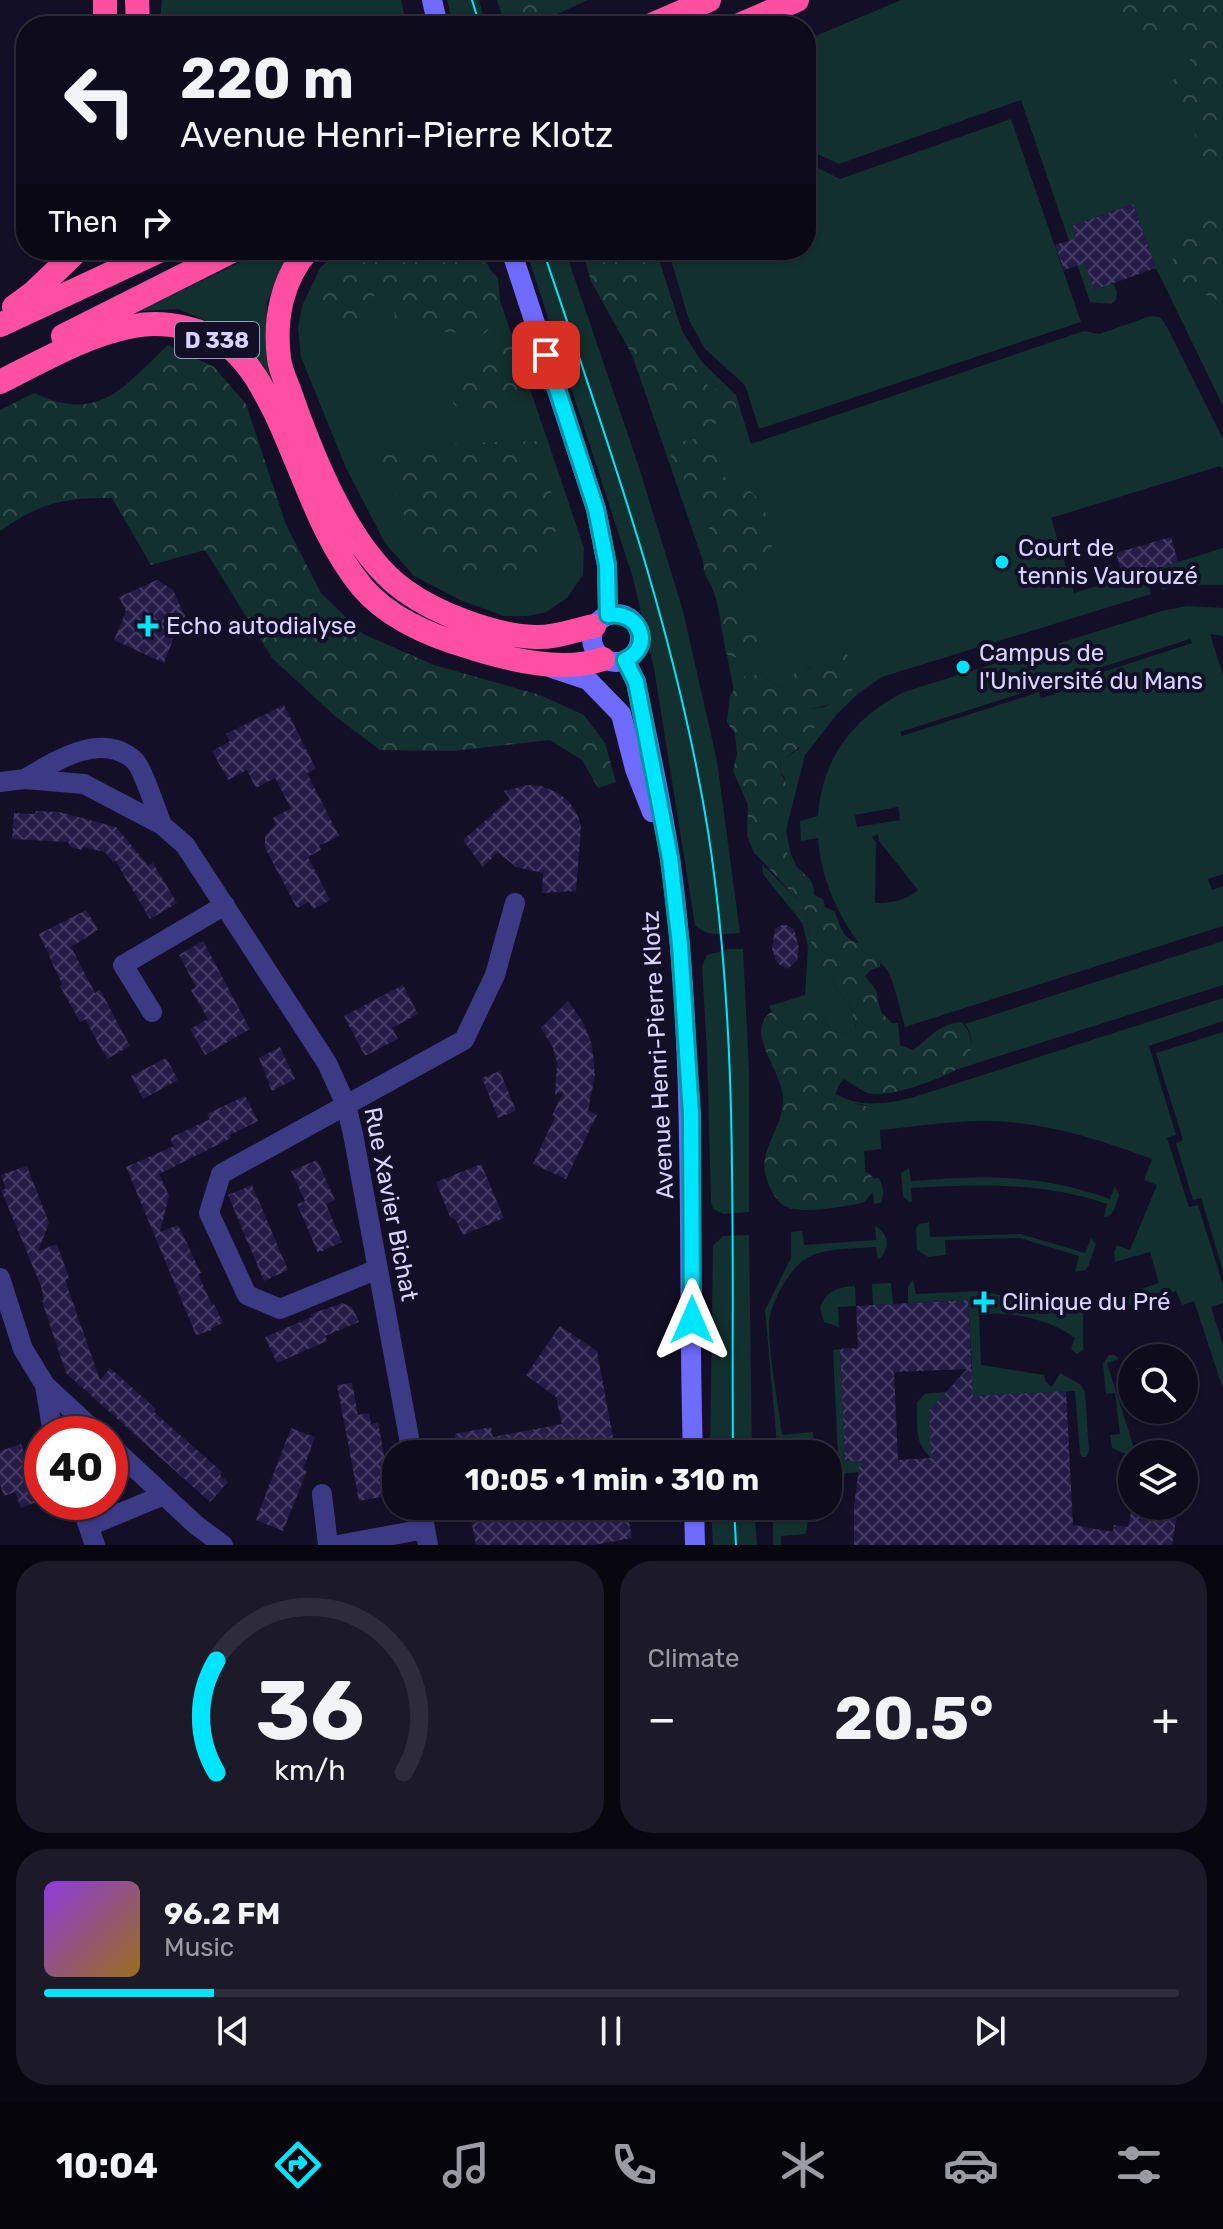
<!DOCTYPE html>
<meta charset="utf-8">
<style>
body{margin:0;font-family:Rubik,sans-serif;background:#1c1929;color:#f1f3f6;height:100vh;display:flex;flex-direction:column;font-size:30px;white-space:nowrap}
*{box-sizing:border-box;margin:0}
p{font-size:26px;color:#9b9ba3}
.icon{flex:none;width:44px;height:44px;fill:none;stroke:currentColor;stroke-width:2;stroke-linecap:round;stroke-linejoin:round}
.map{position:relative;height:1545px;overflow:hidden}
.panel{display:flex;flex-direction:column;gap:16px;padding:16px;background:#08060f;flex:1}
.panel>*{flex:none}
.hud{position:absolute;left:16px;top:16px;width:800px;height:244px;border-radius:32px;box-shadow:0 2px 6px #0004,0 0 0 2px #2e2b3b;background:#0e0b1c;color:#f1f3f6;overflow:hidden}
.tools{position:absolute;left:1118px;top:1344px;display:grid;gap:16px}
.tools a{display:grid;place-items:center;width:80px;height:80px;border-radius:50%;background:#0e0b1c;box-shadow:0 2px 6px #0004,0 0 0 2px #2e2b3b;font-size:40px}
.speed{position:absolute;left:24px;top:1416px;display:flex;gap:16px;font-size:40px;font-weight:700;text-align:center}
.speed>*{display:grid;place-content:center;width:104px;height:104px;border-radius:50%;background:#0e0b1c;box-shadow:0 2px 6px #0004,0 0 0 2px #2e2b3b;line-height:1}
.speed .limit{border:12px solid #d22;background:#fff;color:#111}
.pin{position:absolute;display:grid;place-items:center;width:68px;height:68px;color:#fff;margin:-34px;border-radius:16px;box-shadow:0 4px 12px #0006}
.me{position:absolute;width:88px;margin:-44px;rotate:0deg;stroke-linejoin:round;filter:drop-shadow(0 0 6px #0008)}
.turn{display:flex;align-items:center;gap:28px;height:168px;padding:0 32px;font-size:36px}
.turn .icon{width:104px;height:104px;stroke-width:2.5}
.turn b{display:block;font-size:56px;line-height:68px}
.then{display:flex;align-items:center;height:76px;padding:0 32px;background:#0003;gap:16px;font-size:30px}
.big{font-size:60px;font-weight:700;line-height:1.1}
.panel .card{flex:1;display:flex;flex-direction:column;justify-content:center;gap:12px;min-width:0;padding:0 28px;border-radius:32px;background:#1c1929}
.panel .dial{align-items:center;gap:0}
.dial svg{height:208px;overflow:visible;fill:none;stroke:#2e2b3b;stroke-width:7;stroke-linecap:round;text-anchor:middle}
.dial text{fill:#f1f3f6;stroke:none}
.song{display:flex;align-items:center;gap:24px}
.cover{width:96px;height:96px;border-radius:12px;background:linear-gradient(135deg,hsl(270 70% 55%),hsl(40 70% 35%))}
.played{height:8px;border-radius:4px;background:linear-gradient(90deg,#00e5ff 15%,#2e2b3b 15%)}
.keys{display:flex;justify-content:space-around;direction:ltr}
.heat{display:flex;justify-content:space-between;align-items:center;font-size:44px;direction:ltr}
.panel .tiles{flex:1;display:grid;gap:16px;grid-template-columns:1fr 1fr}
.card:last-child{grid-column:span 2}
.trip{position:absolute;left:382px;top:1440px;width:460px;height:80px;border-radius:32px;background:#0e0b1c;box-shadow:0 2px 6px #0004,0 0 0 2px #2e2b3b;font-weight:700;line-height:80px;text-align:center}
.menu{display:flex;height:128px;justify-content:space-around;align-items:center;background:#06040b;color:#9b9ba3}
.menu .icon{width:56px;height:56px}
.menu .current{color:#00e5ff}
.menu b{font-size:36px;color:#f1f3f6}
.map>svg:first-child{display:block}
</style>
<div class="map">
<svg width="1223" height="1545" viewBox="0 0 1223 1545">
<defs>
<pattern id="forest-crowns" width="20" height="18" patternUnits="userSpaceOnUse" patternTransform="scale(2)"><rect width="20" height="18" fill="#12302f"/><path d="M2 6a3 3 0 1 1 6 0M12 15a3 3 0 1 1 6 0" fill="none" stroke="#344d4e"/></pattern>
<pattern id="building-cross-hatch" width="8" height="8" patternUnits="userSpaceOnUse" patternTransform="scale(2)"><rect width="8" height="8" fill="#241b47"/><path d="M0 0l8 8M0 8l8-8" fill="none" stroke="#433b63"/></pattern>
</defs>
<rect width="100%" height="100%" fill="#130f26"/>
<path fill="#12302f" fill-rule="evenodd" d="M162,0H401L407,26H163L160,20Z
M447,0H479L485,22L476,26H463L459,14L451,16Z
M497,0H588L531,26H506Z
M901,0H1223V406L1156,268L1133,204L1072,226L1094,289L1113,283L1117,292L1116,300L1111,304L1090,302L1021,100L839,164L806,149V40Z
M1011,119L1081,322L759,429L745,385L705,349L689,320L668,250H806V162L840,179Z
M266,250H290L267,302V359L287,413L265,368L235,333L178,309L139,311Z
M339,250H483L584,548L583,575L567,598L546,612L529,616H504L460,600L414,576L385,543L346,468L301,357L298,328L302,306L320,268Z
M526,250H565L638,464L683,611L717,761L740,933C722,934 709,938 695,925L654,669L633,578Z
M596,250H656L682,331L702,362L736,395L751,444L1084,331L1099,334L1151,316L1160,317L1168,329L1223,439V470L1220,466L1051,518L1074,593L1145,571L1151,594L882,677L859,693L838,713L805,755L786,830L790,851L797,868L784,850L781,818L785,778L780,772L781,761L799,749L810,709L824,707L837,699L827,664L816,669L807,667L780,689L761,674L734,692L717,602Z
M1223,548V585H1180L1162,590L1155,569Z
M1187,606L1223,608V636L1210,634L1223,675V874L1208,879L1212,890L1223,886V926L905,1027C900,1010 896,990 889,973C884,963 870,956 862,947C837,915 821,878 818,838L801,841L800,821L818,816C822,758 853,718 904,692L1162,611ZM1190,639L1192,643L1054,688L1055,694L1041,698L1039,692L902,736L900,732L1038,688L1036,680L1049,675L1052,683ZM898,807L900,820L857,827L855,815ZM878,834L879,841L918,890C905,901 891,903 875,903L876,842L872,837Z
M762,864L799,901L806,912L811,944L817,961L830,975L838,991L850,1005L856,1029L846,1034L832,1031L823,1018L786,1004L771,1011L769,1006L805,995L808,946L802,923L763,874Z
M1223,941V985L949,1072C968,1063 979,1043 965,1024Z
M729,949H743L749,1070V1212L723,1214L713,1209L711,1201L707,1052L702,966L707,955Z
M1223,998V1021L1149,1046L1176,1135L1167,1138L1189,1207L1198,1205L1223,1285V1303L1211,1307L1223,1345V1389L1194,1301L1182,1305L1176,1291L1127,1306L1131,1292L1159,1283L1150,1252L1115,1262L1114,1252L1117,1245L1130,1250L1157,1185L1144,1180L1152,1159C1106,1142 1059,1126 1009,1122C967,1118 922,1126 880,1130L881,1149L864,1151L866,1179L879,1178C884,1187 884,1194 881,1203L874,1204L873,1191L790,1209L787,1068L848,1110L869,1111L870,1107C858,1102 846,1104 834,1099L836,1094C861,1108 884,1104 911,1098Z
M1223,1032V1271L1201,1198L1193,1200L1176,1143L1183,1140L1156,1053Z
M909,1168L911,1181C982,1175 1042,1174 1110,1199L1115,1186L1119,1195C1116,1204 1114,1217 1104,1217L1107,1204C1043,1182 979,1184 911,1188L912,1202H909L903,1196L901,1173Z
M929,1222L930,1237L1021,1234L1085,1253L1091,1238L1096,1244L1088,1267L1085,1270L1075,1272L1079,1256L1020,1238L945,1240L946,1255L928,1257L917,1250L916,1229L919,1224Z
M875,1226C890,1234 890,1250 878,1260L876,1247C855,1249 828,1247 809,1257C791,1265 769,1305 769,1324C769,1358 778,1401 782,1435L813,1432L816,1454H775L776,1433L765,1310L791,1258V1232L802,1231L804,1245L876,1240Z
M749,1235L752,1454H710L713,1246L723,1236Z
M913,1280L916,1294L980,1291L1066,1308L1068,1302L1083,1312V1350L1077,1354L1071,1349L1075,1338C1047,1318 1013,1312 979,1314L981,1365L1044,1375L1046,1382L1052,1387L1060,1373L1080,1384L1085,1392L1089,1451L1086,1457H1082L1080,1453L1075,1391L970,1396L972,1368L968,1300L908,1303V1286Z
M891,1283L893,1304L873,1305L872,1284Z
M855,1286L856,1306L838,1307L839,1327L824,1322L820,1308C826,1291 838,1287 855,1286Z
M840,1349L845,1461H865V1472L845,1473L841,1496L833,1495L838,1456L833,1350Z
M1109,1355H1115L1119,1359L1107,1363L1136,1454H1132V1467L1128,1465L1130,1456L1112,1448L1110,1435L1120,1434L1115,1393L1106,1394L1103,1364Z
M952,1391L931,1458C913,1442 918,1425 917,1402L925,1394Z
M711,1506H754L757,1545H713Z
M773,1506H810L806,1534L781,1536V1545H773Z"/>
<path fill="url(#forest-crowns)" d="M497,0H542L538,26H506Z
M1121,0H1223V178C1216,170 1203,173 1194,167V155L1199,144C1193,122 1171,109 1169,85L1190,61L1186,43L1174,35L1161,37L1151,48C1125,45 1121,23 1121,0Z
M1223,213V301L1212,299L1204,293L1186,305C1158,285 1173,263 1181,236C1197,230 1207,219 1223,213Z
M359,250H484V263L498,278C500,302 503,317 484,334L426,331L395,318L393,295L389,287L375,288L372,314L348,325H336L319,307L316,284Z
M582,250H650L669,301L673,336L705,383L737,402L734,417L701,429L646,380L591,281Z
M497,343L521,347L528,364V388L509,405L489,413L466,412L454,405L449,392C462,366 470,355 497,343Z
M168,345L214,367L246,404L286,525L321,593L363,634L434,665L540,695L584,715L605,743L616,782L598,788L582,760L550,740L453,751L380,750L336,717L272,658L205,550L151,565L112,498C62,498 42,502 0,531V410L34,393C100,424 123,387 168,345Z
M695,439L719,446L727,467L724,477C773,493 771,529 773,574L759,587L728,601C685,566 712,557 709,515L693,508L696,493L680,474L668,450L679,442Z
M537,441L550,484L557,527L544,564L514,580L475,578L438,559L404,515L377,446Z
M735,610L759,624L762,651C751,663 740,659 726,654L721,624L724,612Z
M845,653L856,662L860,683C848,697 828,706 810,709L816,724L809,739L781,762L780,772L790,790C782,817 775,848 799,869C809,878 814,881 814,895L823,899L825,907L834,911C839,920 841,935 851,940C863,947 872,943 881,955L880,967L871,970L865,976L876,990L881,1012L892,1023H898L900,1045L913,1050C930,1038 939,1024 961,1022C974,1033 975,1054 961,1066C947,1078 890,1097 872,1094C863,1093 852,1083 844,1079L839,1085L834,1099L870,1107L868,1122L845,1148L858,1159L852,1169L861,1173H869L875,1181L876,1189L863,1203C844,1206 800,1216 783,1205C776,1200 772,1192 769,1185C754,1152 781,1135 783,1102C785,1078 756,1046 762,1025C766,1010 782,1005 796,1002L823,1018L832,1031L846,1034L856,1028L850,1005L838,991L830,975L817,962L811,944L806,912L799,901L753,851L747,835L748,805L733,771L737,754L735,734L727,722L730,695L745,676L761,674L780,689C787,683 792,676 798,671C805,665 810,669 817,668C824,667 835,656 845,653Z"/>
<path fill="url(#building-cross-hatch)" fill-rule="evenodd" d="M1133,204L1156,268L1094,290L1085,263L1064,270L1055,245L1076,238L1072,226Z
M1171,537L1178,562L1123,578L1116,553Z
M157,580L173,590L190,627L175,634L164,663L114,640L126,611L119,597Z
M284,705L316,769L307,773L339,836L319,846L321,850L308,857L330,900L313,909L309,902L297,908L265,848V836L276,824L273,818L291,808L275,778L256,788L247,770L228,780L212,751L230,741L226,734Z
M528,785L541,786L560,794L570,803L578,816L581,827L576,891L542,893L543,873L516,867L498,852L483,867L463,840L510,799L504,791Z
M36,811L59,812L116,827L148,865L153,863L177,903L150,919L115,860L113,862L105,852L83,847L82,850L71,847L68,842L12,839L14,813L35,814Z
M86,910L98,930L71,947L95,993L100,990L130,1046L107,1059L85,1019L80,1022L60,986L62,984L39,934Z
M784,924L794,929L799,948L797,961L787,969L777,963L772,949L775,929Z
M203,941L250,1029L205,1055L190,1029L208,1019L191,990L196,987L179,955Z
M403,985L418,1014L392,1028L398,1039L365,1056L344,1016Z
M568,1001L583,1022L592,1045L595,1076L588,1110L597,1115L566,1179L533,1164L555,1117L552,1116L563,1092L555,1095L557,1063L553,1048L541,1028Z
M280,1047L295,1079L272,1091L259,1058Z
M166,1058L178,1080L143,1099L131,1076Z
M500,1071L516,1111L498,1118L482,1078Z
M245,1096L258,1121L230,1135L231,1138L159,1174L169,1196L160,1232L178,1225L201,1273L198,1274L212,1305L214,1304L223,1323L212,1328V1330L196,1335L126,1167L174,1146L170,1138L210,1119L207,1114Z
M317,1160L335,1200L326,1204L342,1242L318,1253L297,1204L305,1201L291,1171Z
M481,1164L504,1218L463,1235L456,1220L450,1217L436,1182Z
M27,1166L49,1223L38,1251L57,1244L69,1278L65,1280L100,1380L110,1368L156,1409L154,1412L222,1472L220,1475L228,1482L210,1502L66,1373L42,1301L44,1300L41,1286L1,1190L6,1189L1,1175Z
M252,1185L288,1270L264,1281L228,1195Z
M968,1300L973,1396L1066,1391L1073,1525L1113,1532L1114,1525L1128,1527L1132,1507L1177,1514L1172,1545H854V1506L860,1461L845,1462L840,1349L858,1348L856,1306ZM967,1369L929,1411L931,1458L898,1460L894,1372Z
M342,1303L352,1307L359,1322L325,1336L327,1341L277,1363L265,1337L312,1317L311,1314Z
M560,1326L597,1351L616,1454H448V1445L457,1444L455,1434L491,1427L493,1437L562,1424L556,1397L526,1375Z
M352,1383L358,1415L369,1413L371,1424L378,1422L391,1495L359,1501L337,1385Z
M291,1428L315,1437L303,1470L307,1471L283,1531L256,1520Z
M21,1444L30,1471L38,1468L42,1480V1500L21,1508L15,1492L4,1496L0,1484V1451Z
M468,1506H626L632,1538L594,1545H476Z"/>
<g fill="none" stroke-linecap="round" stroke-linejoin="round">
<path stroke="#3d3a85" stroke-width="20" d="M25,779C55,761 102,730 135,761C143,769 157,813 162,825
M0,782L25,779L84,784L162,825L185,845L327,1063L346,1105L353,1134L412,1454
M152,1012L123,965L225,905
M378,1269L280,1309L247,1295L209,1213L221,1174L464,1040L495,975L515,903
M0,1278L23,1349L45,1385L98,1434
M45,1385L53,1434
M110,1445L196,1525L223,1545
M322,1494L328,1545
M80,1502L95,1545
M421,1506L428,1545
M89,1526L164,1495
M338,1545L425,1529"/>
<path stroke="#6f6bff" stroke-width="20" d="M432,0L438,26
M511,250L596,509L607,565L608,615
M592 638a24 24 0 1 1 48 0a24 24 0 1 1-48 0Z
M625,660L636,682C650,753 667,825 675,897C696,1082 687,1268 693,1454
M552,668L588,680L621,714L635,769L652,812
M694,1506L695,1545"/>
<path stroke="#ff4fa3" stroke-width="24" d="M137,0L138,26
M105,26V0
M649,26L709,0
M737,26L797,0
M308,250C282,278 274,320 279,358C280,371 288,385 292,398C314,460 350,551 404,590C437,614 495,636 535,637C556,638 574,630 594,626
M14,307L33,293L78,250
M0,325L161,250
M63,336L234,250
M0,382C42,361 88,334 134,326C166,320 206,329 232,349C252,366 264,391 276,414C303,471 321,537 362,587C389,619 433,637 472,648C511,660 563,673 603,659"/>
<path stroke="#00e5ff" stroke-width="2" d="M472,0L480,26
M543,250C607,441 676,631 708,831C740,1037 731,1247 733,1454
M734,1506L736,1545"/>
</g>
<g fill="none" stroke-linecap="round" stroke-linejoin="round">
<g stroke="#0095a6" stroke-width="20">
<path id="route" d="M546,355L596,509L607,565L608,615C639,610 655,646 625,660L636,682L670,858L680,945L691,1114L692,1320"/>
</g>
<use href="#route" stroke="#00e5ff" stroke-width="14"/>
</g>
<g fill="#00e5ff" stroke="#130f26" stroke-width="3">
<circle cx="1002" cy="562" r="8"/>
<path d="M144 614h8v8h8v8h-8v8h-8v-8h-8v-8h8z"/>
<circle cx="963" cy="667" r="8"/>
<path d="M980 1290h8v8h8v8h-8v8h-8v-8h-8v-8h8z"/>
</g>
<g text-anchor="middle" dominant-baseline="central" stroke-width="8" stroke-linejoin="round" paint-order="stroke">
<rect fill="#130f26" stroke="#9e99be" stroke-width="2" x="175" y="322" width="84" height="36" rx="6"/>
<g font-size="22" font-weight="bold" fill="#d9d4ff">
<text x="217" y="340">D 338</text>
</g>
<g font-size="24" fill="#d9d4ff" stroke="#130f26" text-anchor="start">
<text x="1018" y="548">Court de<tspan x="1018" dy="28">tennis Vaurouzé</tspan></text>
<text x="166" y="626">Echo autodialyse</text>
<text x="979" y="653">Campus de<tspan x="979" dy="28">l'Université du Mans</tspan></text>
<text x="1002" y="1302">Clinique du Pré</text>
</g>
<g font-size="24" fill="#d9d4ff" stroke="#130f26">
<text transform="translate(658 1055) rotate(-93)">Avenue Henri-Pierre Klotz</text>
<text transform="translate(391 1204) rotate(79)">Rue Xavier Bichat</text>
</g>
</g>
</svg>
<div class="tools">
<a><svg class="icon" aria-label="search" viewBox="0 0 24 24"><circle cx="10" cy="10" r="6"/><path d="M15 15l6 6"/></svg></a>
<a><svg class="icon" aria-label="layers" viewBox="0 0 24 24"><path d="M12 4l9 5-9 5-9-5zM3 14l9 5 9-5"/></svg></a>
</div>
<div class="speed"><div class="limit">40</div></div>
<div class="pin" style="left:546px;top:355px;background:#d93025"><svg class="icon" aria-label="arrive" viewBox="0 0 24 24"><path d="M6 21V4h12l-3 4 3 4H6"/></svg></div>
<svg class="me" style="left:692px;top:1320px" viewBox="-20 -20 40 40"><path d="M0-17L14 15 0 8-14 15z" fill="#00e5ff" stroke="#fff" stroke-width="4"/></svg>
<div class="trip">10:05 · 1 min · 310 m</div>
<div class="hud">
<div class="turn"><svg class="icon" aria-label="left" viewBox="0 0 24 24"><path d="M17 20v-9H6M10 6l-5 5 5 5"/></svg><div><b>220 m</b>Avenue Henri-Pierre Klotz</div></div>
<div class="then">Then<svg class="icon" aria-label="right" viewBox="0 0 24 24"><path d="M7 20v-9h11M14 6l5 5-5 5"/></svg></div>
</div>
</div>
<section class="panel">
<div class="tiles">
<div class="card dial"><svg viewBox="0 0 100 80">
<path d="M14 69A42 42 0 1 1 86 69"/>
<path d="M14 69A42 42 0 0 1 14 26" stroke="#00e5ff"/>
<text x="50" y="56" font-size="32" font-weight="700">36</text>
<text x="50" y="72" font-size="11">km/h</text>
</svg></div>
<div class="card"><p>Climate</p>
<div class="heat"><a>−</a><b class="big">20.5°</b><a>+</a></div>
</div>
<div class="card">
<div class="song"><i class="cover"></i><div><b>96.2 FM</b><p>Music</p></div></div>
<div class="played"></div>
<div class="keys"><svg class="icon" aria-label="previous" viewBox="0 0 24 24"><path d="M18 5L8 12l10 7zM5 5v14"/></svg><svg class="icon" aria-label="pause" viewBox="0 0 24 24"><path d="M8 5v14M16 5v14"/></svg><svg class="icon" aria-label="next" viewBox="0 0 24 24"><path d="M6 5l10 7-10 7zM19 5v14"/></svg></div>
</div>
</div>
</section>
<nav class="menu">
<b>10:04</b>
<svg class="icon current" aria-label="directions" viewBox="0 0 24 24"><path d="M12 3l9 9-9 9-9-9zM9 14v-3h6M13 9l2 2-2 2"/></svg>
<svg class="icon" aria-label="music" viewBox="0 0 24 24"><path d="M9 18V5l10-2v13"/><circle cx="6" cy="18" r="3"/><circle cx="16" cy="16" r="3"/></svg>
<svg class="icon" aria-label="phone" viewBox="0 0 24 24"><path d="M5 4h4l2 5-3 2q2 4 5 5l2-3 5 2v4C11 20 4 13 5 4z"/></svg>
<svg class="icon" aria-label="climate" viewBox="0 0 24 24"><path d="M12 3v18M4 7l16 10M4 17L20 7"/></svg>
<svg class="icon" aria-label="car" viewBox="0 0 24 24"><path d="M5 17H2v-5l4-1 3-4h7l3 4 3 1v5h-3M9 17h6M6 11h13"/><circle cx="7" cy="17" r="2"/><circle cx="17" cy="17" r="2"/></svg>
<svg class="icon" aria-label="filters" viewBox="0 0 24 24"><path d="M4 7h16M4 17h16"/><circle cx="9" cy="7" r="2"/><circle cx="15" cy="17" r="2"/></svg>
</nav>
